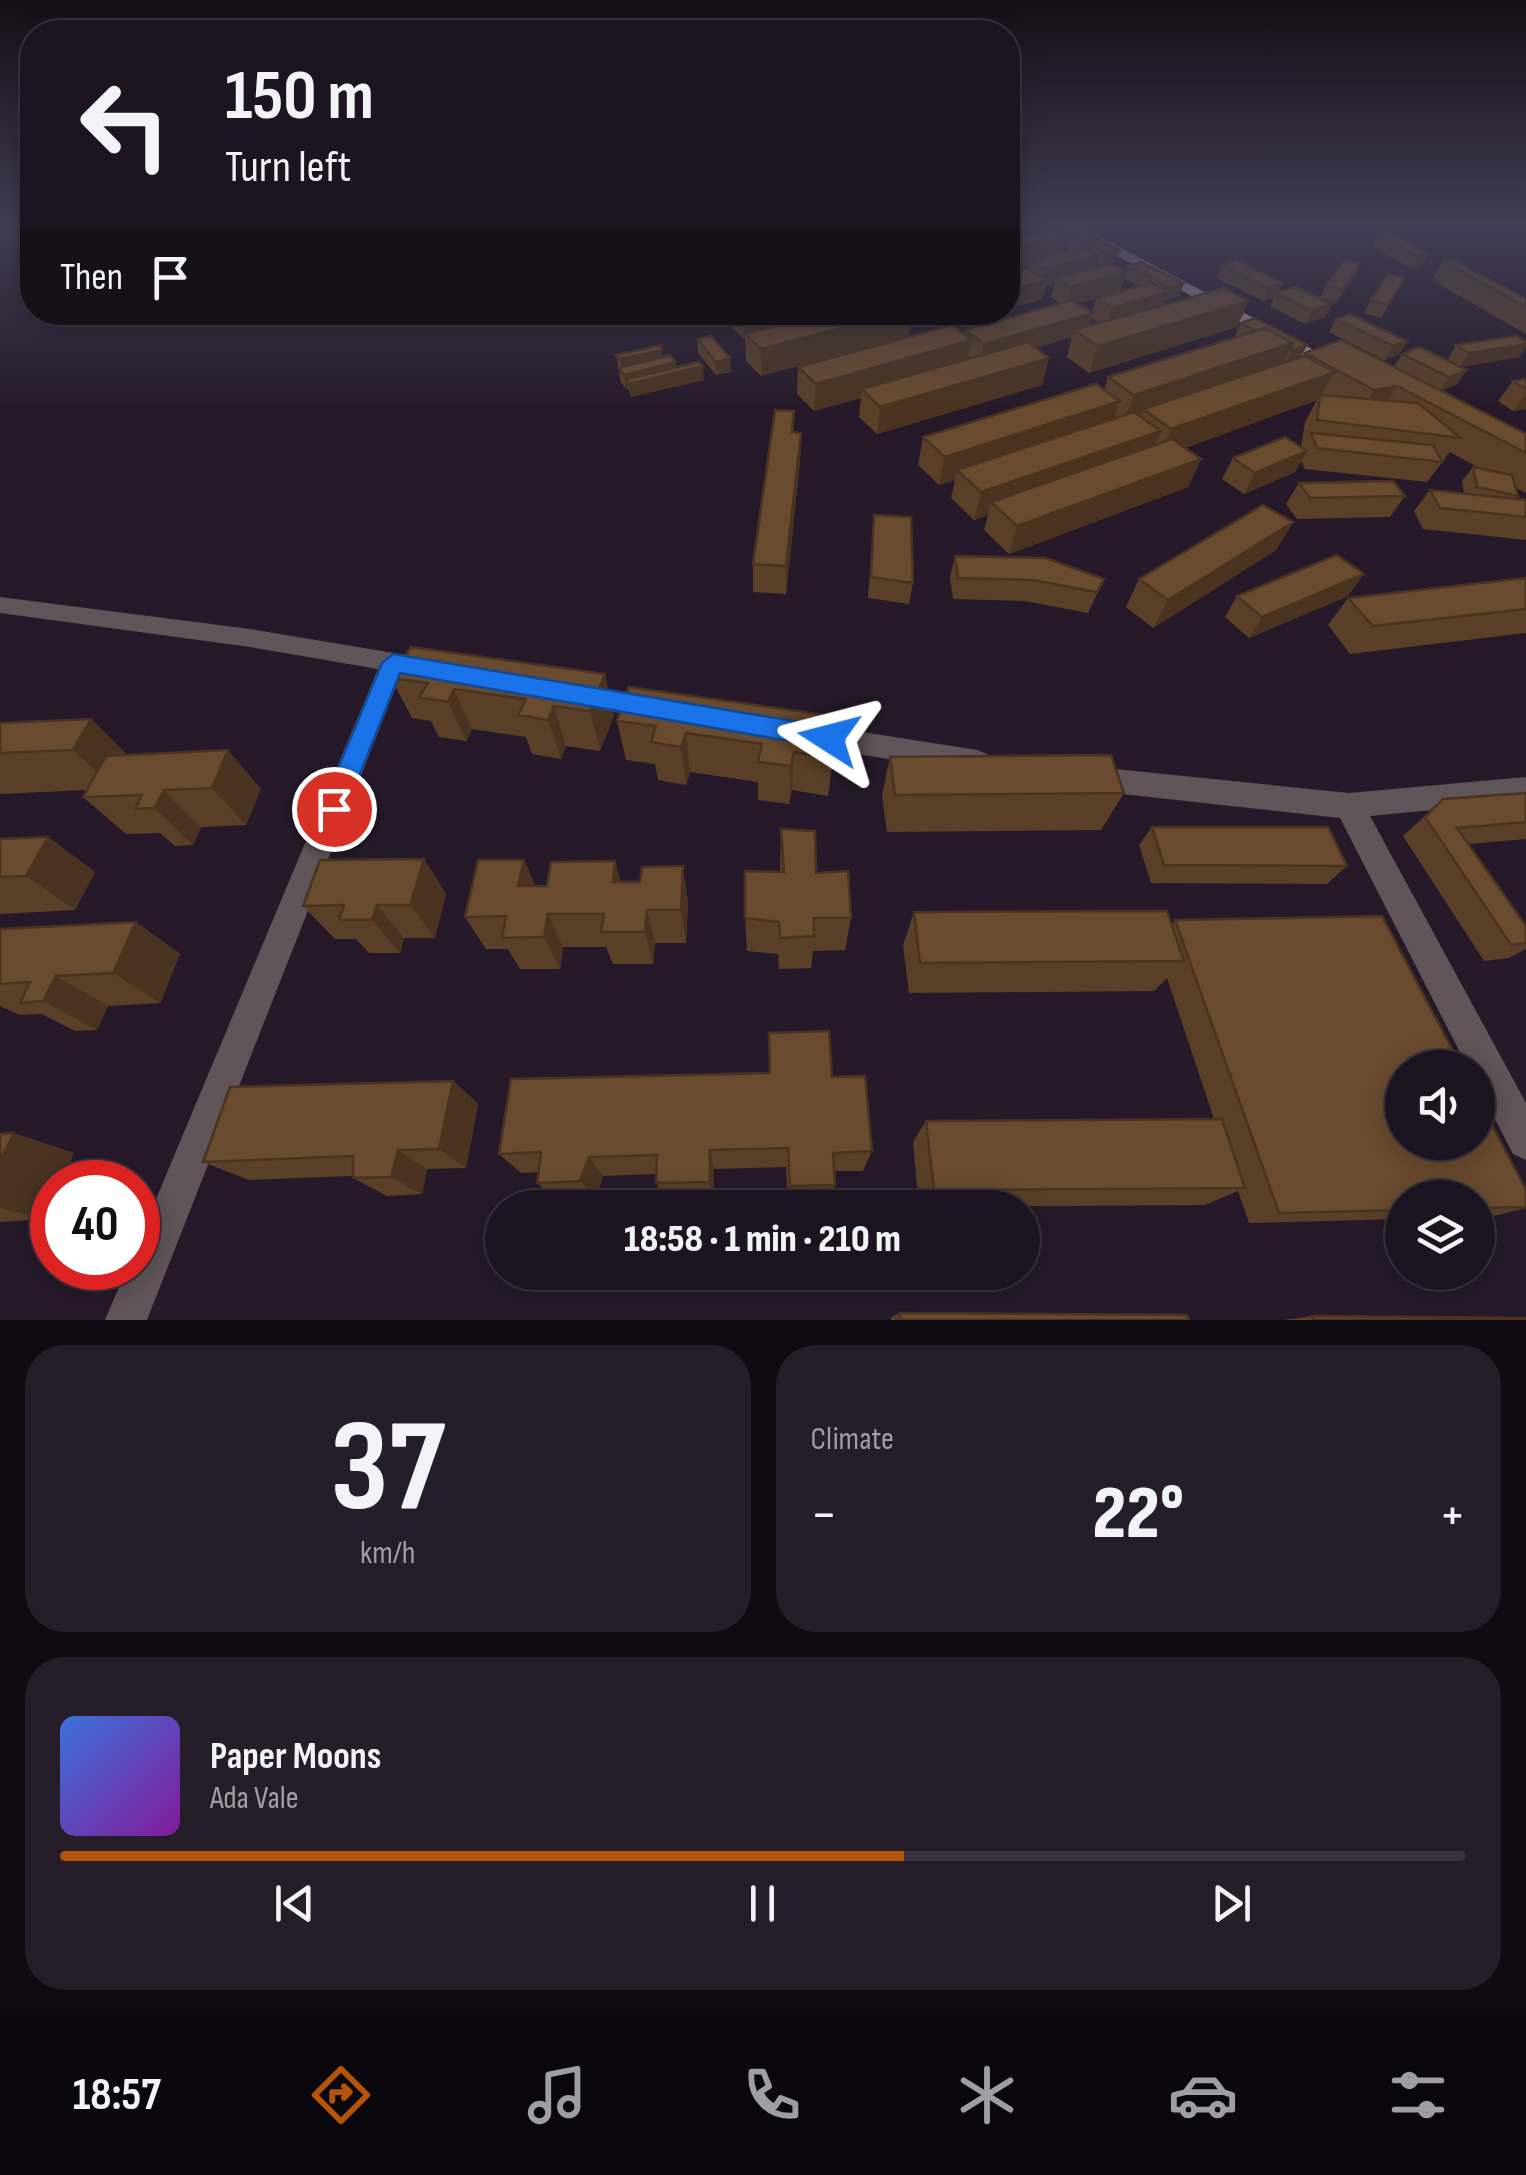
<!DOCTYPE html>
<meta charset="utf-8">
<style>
body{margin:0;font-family:"Sofia Sans Condensed",sans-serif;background:#251d29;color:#f1f3f6;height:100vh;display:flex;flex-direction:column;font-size:38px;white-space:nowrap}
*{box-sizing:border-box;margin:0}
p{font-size:32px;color:#a09ea5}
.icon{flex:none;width:55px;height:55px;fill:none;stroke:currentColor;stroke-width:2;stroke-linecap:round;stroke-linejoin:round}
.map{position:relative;height:1320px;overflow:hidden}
.sheet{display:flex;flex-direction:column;gap:25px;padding:25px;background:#0f0b12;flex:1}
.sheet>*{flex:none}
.guide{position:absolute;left:20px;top:20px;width:1000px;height:305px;border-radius:40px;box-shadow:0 5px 25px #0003,0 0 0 2px #3a333e;background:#1c1420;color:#f1f3f6;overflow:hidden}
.tools{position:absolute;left:1385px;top:1050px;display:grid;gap:20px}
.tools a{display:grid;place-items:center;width:110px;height:110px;border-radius:50%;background:#1c1420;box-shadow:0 5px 25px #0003,0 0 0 2px #3a333e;font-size:50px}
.speed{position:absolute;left:30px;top:1160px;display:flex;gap:20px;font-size:50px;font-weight:700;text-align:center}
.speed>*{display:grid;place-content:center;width:130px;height:130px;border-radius:50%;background:#1c1420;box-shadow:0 5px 25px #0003,0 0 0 2px #3a333e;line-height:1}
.speed .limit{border:15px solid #d22;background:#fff;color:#111}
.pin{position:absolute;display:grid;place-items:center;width:85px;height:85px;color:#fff;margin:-42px;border:5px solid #fff;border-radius:50%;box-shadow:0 2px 10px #0007}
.me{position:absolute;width:110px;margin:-55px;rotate:279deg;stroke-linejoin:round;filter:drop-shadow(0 0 8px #0008)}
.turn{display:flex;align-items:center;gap:35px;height:210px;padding:0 40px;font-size:45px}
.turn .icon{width:130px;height:130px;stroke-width:2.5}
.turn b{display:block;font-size:70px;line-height:85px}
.then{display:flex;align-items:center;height:95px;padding:0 40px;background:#0003;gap:20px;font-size:38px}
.big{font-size:75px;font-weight:800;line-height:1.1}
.sheet .widget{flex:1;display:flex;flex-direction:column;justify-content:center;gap:15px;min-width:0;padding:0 35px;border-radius:40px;background:#251d29}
.sheet .dial{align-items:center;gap:0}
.dial b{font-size:130px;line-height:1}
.song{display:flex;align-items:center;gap:30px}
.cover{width:120px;height:120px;border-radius:15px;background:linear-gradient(135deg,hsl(220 70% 55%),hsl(290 70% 35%))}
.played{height:10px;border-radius:5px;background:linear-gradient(90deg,#b45309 60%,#3a333e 60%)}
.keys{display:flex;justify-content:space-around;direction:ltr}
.heat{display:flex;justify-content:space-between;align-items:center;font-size:55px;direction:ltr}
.sheet .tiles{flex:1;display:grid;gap:25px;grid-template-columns:1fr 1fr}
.widget:last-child{grid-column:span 2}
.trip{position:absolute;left:485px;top:1190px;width:555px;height:100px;border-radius:50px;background:#1c1420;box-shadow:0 5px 25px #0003,0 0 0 2px #3a333e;font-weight:800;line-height:100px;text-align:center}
.menu{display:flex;height:160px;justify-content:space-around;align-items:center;background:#0b080d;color:#a09ea5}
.menu .icon{width:70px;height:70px}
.menu .active{color:#b45309}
.menu b{font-size:45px;color:#f1f3f6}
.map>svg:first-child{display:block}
</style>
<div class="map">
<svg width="1526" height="1320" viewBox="0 0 1526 1320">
<rect width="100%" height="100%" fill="#261a2a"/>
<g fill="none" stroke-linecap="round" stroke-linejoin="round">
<path fill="#605558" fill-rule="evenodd" d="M0,597L250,629L430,659L439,662L443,669L439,676L430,679L401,674L147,1320H105L127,1268H138V1242L378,669L250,647L0,613Z
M578,686L657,699L666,702L670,709L666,716L657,719L578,706L569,703L565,696L569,689Z
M805,723L977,750L987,754L991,762L987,770L977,774L805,745L795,742L792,734L795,726Z
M1086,766L1349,793L1526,777V801L1370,816L1526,1103V1160L1513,1154L1478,1086V1068H1468L1340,818L1086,790L1076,786L1072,778L1076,770Z"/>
<path fill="#a28b91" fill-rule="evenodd" d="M1058,224H1076L1344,366L1329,370Z"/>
</g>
<path fill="#5a4028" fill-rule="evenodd" d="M1008,224H1051L1050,231L1067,237L1063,252L1072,250L1065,246L1069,234L1081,230L1115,262L1102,266L1097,263L1095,268L1126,272L1128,266L1184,283L1179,296L1165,300L1163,305L1237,327L1089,373L1067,357L1072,337L1036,348L1049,358L1042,385L877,434L859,417L861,398L814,411L797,394L798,367L964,334L965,330L1060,303L1051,297L1055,284L1046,286L1042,299L1008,309V274L1029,269L1030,264L1010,269L1008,267ZM1125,279L1139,286L1096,298L1092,312L1078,303ZM1091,318L1099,323L1089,326Z
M1378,233L1429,254L1422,267L1410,268L1372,246Z
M1443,261L1526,299V334L1432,280Z
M1222,265L1279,292L1320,298L1326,285L1354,277L1336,303L1320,298L1332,304L1325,317L1305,324L1270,306L1274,297L1263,301L1217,278Z
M1405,278L1381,318L1364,313L1371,300Z
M730,312H912L909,336L761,376L746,361L745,340L730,326Z
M923,312H994L940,328L922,315Z
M1336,319L1407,341L1399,354L1384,360L1329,332Z
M1241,323L1307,345L1300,357L1305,353L1394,367L1402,354L1419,347L1457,384L1441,391L1526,434V493L1516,488L1518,496L1516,498L1526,500V540L1423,529L1414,511L1430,490L1464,493L1462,481L1473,467L1479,468L1450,452L1427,482L1305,469L1301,461L1295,472L1244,494L1222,479L1233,458L1301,447L1305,422L1317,400L1185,448L1201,459L1188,487L1009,554L984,530L988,515L974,520L951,498L955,480L939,485L918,465L923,437L1104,390L1108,377L1237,337L1235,336Z
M697,339L731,372L716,375L698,353Z
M1456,345L1520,357L1460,367L1448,359Z
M616,355L662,357L676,368L704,380L631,397L628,388L626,389L621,382Z
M1526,379V409L1513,411L1498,401L1513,381Z
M794,411V433H801L800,461L786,594L753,592V564Z
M1299,483L1405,496L1390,517L1297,519L1286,504Z
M874,515L913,583L909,604L868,598Z
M1293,522L1276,550L1153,628L1126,607L1139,579Z
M955,556L1104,579L1088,613L1025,601L953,599L950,577Z
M1526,578V633L1350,654L1328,625L1348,598Z
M1237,596H1348L1249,638L1225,617Z
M391,678L614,715L600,751L566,746L561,759L532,754L526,737L472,729L466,741L439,737L431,721L412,718Z
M839,717L828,796L792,790L789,804L758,800V782L690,772L686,785L658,780L655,764L626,760L617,721Z
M91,719L127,755L261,789L246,825L201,827L193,845L175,846L160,833L126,834L83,797L87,790L0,794V723Z
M890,757L1124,793L1101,830L887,832L882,795Z
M1526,793V839L1468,844L1526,926V949L1509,958L1484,961L1403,836L1443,799Z
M1152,827L1347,866L1327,884L1151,883L1139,845Z
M781,829L851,918L845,950L813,951L811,968L779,969L778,954L747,951L745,918L780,872Z
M48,837L95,872L75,910L0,914V839Z
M424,859L446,894L435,938H404L400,953H369L356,939H335L303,906Z
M524,860L535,886L621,882L688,901L686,943H655L653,964H613L606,947H563L560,969H520L508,949H486L465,917Z
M914,912L1172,924L1175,920L1526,1190V1208L1490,1217H1478V1198H1402V1219L1249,1223L1238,1191L1205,1205L919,1207L913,1142L926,1121L1214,1119L1167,978L1154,991L909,993L903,945Z
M136,922L180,954L160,1003L108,1006L97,1030L75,1031L42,1014L20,1015L0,1006V929Z
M769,1033L832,1077L872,1151L863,1171H834L835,1185L829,1202L788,1203L786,1167L714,1169V1199L665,1200L656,1183V1174L603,1176L596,1198L556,1200L537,1183L539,1172L521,1173L499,1154L769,1073Z
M453,1081L478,1104L466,1168L427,1169L422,1194L387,1196L353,1178V1176L249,1180L203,1162Z
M0,1134L74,1153L46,1219L0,1222Z
M900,1313L1189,1320H891V1317Z
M1312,1316L1526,1320H1284Z"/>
<path fill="#4a3421" d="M1014,224H1051L1049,234L1008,243V226Z
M1067,237L1062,256L1031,260L1030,264L1010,269L1014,250Z
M1119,250L1115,262L1102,266L1106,253Z
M1429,254L1422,267L1410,268L1417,256Z
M1099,255L1094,273L1057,278L1055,284L1046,286L1042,299L1008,309V291L1042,281L1045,269Z
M1361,264L1354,277L1336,303L1342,290Z
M1127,272L1120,292L1066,307L1071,287Z
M1184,283L1179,296L1166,301L1170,288Z
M1283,283L1278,294L1276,293L1274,297L1263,301L1269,288Z
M1168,292L1161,311L1106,328L1112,308Z
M1249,301L1237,327L1089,373L1098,346Z
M1332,304L1325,317L1305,324L1312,311Z
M749,312H851L745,334L744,340V314Z
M901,312H912L909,336L761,376V349Z
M942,312H994L940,328Z
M1093,313L1087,332L1074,330L1072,337L980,364L984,344Z
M972,340L966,367L862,389L861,398L814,411L816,384Z
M1407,341L1399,354L1384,360L1393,346Z
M1293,343L1280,370L1143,409L1140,417L1124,422L1134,395Z
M1526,344V348L1520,357L1460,367L1469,353Z
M1307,345L1300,358L1286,363L1293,350Z
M662,350L663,364L622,373L620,359Z
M730,358L731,372L716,375V362Z
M1049,358L1042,385L877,434L880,407Z
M676,362L677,373L703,366L704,380L631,397L629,384L627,379L628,388L626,389L624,375Z
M1467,370L1457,384L1440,391L1449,377Z
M1335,372L1317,400L1159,457L1171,429Z
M1397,386L1380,414L1357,417L1374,390Z
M1526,394V409L1513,411Z
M1120,401L1110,428L957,470L955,480L939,485L945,457Z
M1161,431L1149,459L991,502L988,515L974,520L981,492Z
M801,433L800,461L786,594V566Z
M1307,451L1295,472L1244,494L1255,473Z
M1201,459L1188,487L1009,554L1017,526Z
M1293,522L1276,550L1153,628L1168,600Z
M1364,574L1348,596L1249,638L1262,617Z
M605,674L614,715L600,751L590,711Z
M454,689L472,729L466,741L448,702Z
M554,706L566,746L561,759L548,720Z
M91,719L130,758L114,788L73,750Z
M686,733L690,772L686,785L681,747Z
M228,750L261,789L246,825L212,788Z
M794,752L792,790L789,804L791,766Z
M164,790L201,827L193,845L154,808Z
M48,837L95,872L75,910L26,876Z
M424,859L446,894L435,938L410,905Z
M524,860L539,894L518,886Z
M615,861L625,896L613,882Z
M683,866L688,901L686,943L681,910Z
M377,905L404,938L400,953L372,920Z
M647,910L655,943L653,964L645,932Z
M548,914L563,947L560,969L544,937Z
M136,922L180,954L160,1003L113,973Z
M56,976L108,1006L97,1030L43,1001Z
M453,1081L478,1104L466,1168L439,1149Z
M14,1133L74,1153L62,1182H52V1204L46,1219L0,1208V1161Z
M398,1150L427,1169L422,1194L391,1177Z
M710,1150L714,1169V1199L710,1182Z
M589,1157L603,1176L596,1198L580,1181Z"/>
<path fill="#694b2f" stroke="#4a3421" stroke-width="2.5" d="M1054,230L1067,237L1014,250L1008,246V241Z
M1081,230L1119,250L1106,253L1069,234Z
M1390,232L1429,254L1417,256L1378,233Z
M1085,247L1099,255L1045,269L1031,260Z
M1236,260L1283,283L1269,288L1222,265Z
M1345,260L1361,264L1342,290L1326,285Z
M1453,260L1526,299V307L1443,261Z
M1141,262L1184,283L1170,288L1128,266Z
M1111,264L1127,272L1071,287L1057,278Z
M1028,268L1047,280L1008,291V274Z
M1388,274L1405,278L1388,305L1371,300Z
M1152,283L1168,292L1112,308L1096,298Z
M1296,287L1332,304L1312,311L1276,293Z
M1224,288L1249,301L1098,346L1074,330Z
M1072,300L1093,313L984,344L965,330Z
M830,312H901L761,349L745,334Z
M1350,314L1407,341L1393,346L1336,319Z
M1255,318L1307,345L1293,350L1291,349L1293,343L1265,328L1256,331L1241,323Z
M952,325L972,340L816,384L798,367Z
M1265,328L1293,343L1134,395L1108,377Z
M711,336L730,358L716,362L697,339Z
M1516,336L1526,342V344L1469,353L1456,345Z
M1341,340L1526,434V453L1397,386L1374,390L1305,353Z
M1028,342L1049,358L880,407L862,389Z
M661,345L662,350L620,359L616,355Z
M1419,347L1467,370L1449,377L1402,354Z
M670,355L676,362L624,375L619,368Z
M1304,356L1335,372L1171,429L1143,409Z
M699,362L703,366L629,384L627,379Z
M1526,379V389L1513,381Z
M1096,384L1120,401L945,457L923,437Z
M1320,395L1418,403L1461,438L1317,420Z
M775,410L794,411L792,432L801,433L786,566L753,564Z
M1134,412L1161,431L981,492L957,470Z
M1311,433L1433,445L1442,462L1317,448Z
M1285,437L1307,451L1255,473L1233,458Z
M1172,439L1201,459L1017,526L991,502Z
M1473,467L1512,475L1518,496L1477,487Z
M1393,481L1405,496L1310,498L1299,483Z
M1430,490L1526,500V517L1440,508Z
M1263,505L1293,522L1168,600L1139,579Z
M874,515L911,517L913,583L871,577Z
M1337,555L1364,574L1262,617L1237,596Z
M955,556L1046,558L1104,579L1097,592L1032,580L958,578Z
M1526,578V609L1373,626L1348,598Z
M411,647L605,674L590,711L554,706L548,720L518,715L526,699L454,689L448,702L419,697L428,683L391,678Z
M629,687L839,717L833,758L794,752L791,766L758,762L762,744L686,733L681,747L651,742L656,726L617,721Z
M91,719L73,750L0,753V723Z
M228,750L212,788L164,790L154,808L135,809L142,795L83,797L106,756Z
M1111,755L1124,793L895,795L890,757Z
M1526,793V822L1457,828L1526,926V943L1511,945L1425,817L1443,799Z
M1152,827H1328L1347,866L1164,865Z
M781,829L815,831L816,873L848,871L851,918H814V936L780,938L779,922L745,918V871L784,872Z
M48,837L26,876L0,877V839Z
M424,859L410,905H377L372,920H339L344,905L303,906L320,860Z
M478,860H524L518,886H547L551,862L615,861L613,882H640L642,867L683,866L681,910H647L645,932H601L604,914H548L544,937L502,938L506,916L465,917Z
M1167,911L1184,961L920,963L914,912Z
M1382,916L1462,1068H1402V1142H1478V1098L1526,1190V1207L1478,1208V1198H1402V1210L1279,1213L1175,920Z
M136,922L113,973L56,976L43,1001L20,1003L30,982L0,984V929Z
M829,1031L832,1077L865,1076L872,1151L833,1153L835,1185L790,1186L788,1148L710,1150V1182L656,1183L657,1155L589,1157L580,1181L537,1183L541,1152L499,1154L511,1079L770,1073L769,1033Z
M453,1081L439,1149L398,1150L391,1177L353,1178V1156L203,1162L230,1087Z
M1222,1119L1245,1188L934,1190L926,1121Z
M14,1133L0,1161V1134Z
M900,1313L1187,1315L1189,1320H900Z
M1312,1316L1526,1318V1320H1314Z"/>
<linearGradient id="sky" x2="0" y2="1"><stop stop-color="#150e17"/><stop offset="0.55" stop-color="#413e55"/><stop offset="1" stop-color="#413e55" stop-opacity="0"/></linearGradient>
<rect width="1526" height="409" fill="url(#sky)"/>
<path fill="#1a73e8" stroke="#114b97" stroke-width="2.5" d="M393,654L829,727L837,730L841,738L837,745L829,748L400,673L343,817L334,820L324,817L321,809L382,663Z"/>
</svg>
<div class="tools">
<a><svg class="icon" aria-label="sound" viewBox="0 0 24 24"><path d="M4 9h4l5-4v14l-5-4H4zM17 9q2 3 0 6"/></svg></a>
<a><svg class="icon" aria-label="layers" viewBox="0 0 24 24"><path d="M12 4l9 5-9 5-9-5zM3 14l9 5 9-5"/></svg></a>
</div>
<div class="speed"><div class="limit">40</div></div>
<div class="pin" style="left:334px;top:809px;background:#d93025"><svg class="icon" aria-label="arrive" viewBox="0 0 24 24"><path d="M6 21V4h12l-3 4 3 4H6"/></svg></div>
<svg class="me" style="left:829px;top:738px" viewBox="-20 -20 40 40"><path d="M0-17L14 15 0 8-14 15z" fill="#1a73e8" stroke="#fff" stroke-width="4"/></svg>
<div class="trip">18:58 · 1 min · 210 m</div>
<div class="guide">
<div class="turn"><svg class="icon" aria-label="left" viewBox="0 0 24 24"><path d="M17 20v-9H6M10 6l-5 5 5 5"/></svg><div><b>150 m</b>Turn left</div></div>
<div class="then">Then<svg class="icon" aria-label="arrive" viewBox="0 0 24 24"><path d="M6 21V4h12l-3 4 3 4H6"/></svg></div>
</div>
</div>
<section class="sheet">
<div class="tiles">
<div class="widget dial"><b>37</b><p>km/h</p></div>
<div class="widget"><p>Climate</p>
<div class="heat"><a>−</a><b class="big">22°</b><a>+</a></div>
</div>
<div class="widget">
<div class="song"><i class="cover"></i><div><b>Paper Moons</b><p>Ada Vale</p></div></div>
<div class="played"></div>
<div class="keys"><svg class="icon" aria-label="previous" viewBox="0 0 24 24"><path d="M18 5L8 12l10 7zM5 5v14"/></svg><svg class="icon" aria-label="pause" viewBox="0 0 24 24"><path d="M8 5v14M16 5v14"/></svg><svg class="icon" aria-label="next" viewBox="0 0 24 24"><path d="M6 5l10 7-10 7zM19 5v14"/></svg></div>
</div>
</div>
</section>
<nav class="menu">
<b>18:57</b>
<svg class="icon active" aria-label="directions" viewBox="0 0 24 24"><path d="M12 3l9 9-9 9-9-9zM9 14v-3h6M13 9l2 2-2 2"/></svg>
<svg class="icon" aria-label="music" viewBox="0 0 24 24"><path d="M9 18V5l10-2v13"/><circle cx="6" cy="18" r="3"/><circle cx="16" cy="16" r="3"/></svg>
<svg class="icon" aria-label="phone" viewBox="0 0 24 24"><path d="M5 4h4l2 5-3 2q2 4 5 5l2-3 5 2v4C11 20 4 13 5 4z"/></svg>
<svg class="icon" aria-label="climate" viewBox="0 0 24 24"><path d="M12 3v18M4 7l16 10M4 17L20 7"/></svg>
<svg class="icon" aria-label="car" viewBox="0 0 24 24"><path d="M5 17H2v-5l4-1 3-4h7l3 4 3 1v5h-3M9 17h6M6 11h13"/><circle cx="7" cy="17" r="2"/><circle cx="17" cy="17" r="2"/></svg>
<svg class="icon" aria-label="filters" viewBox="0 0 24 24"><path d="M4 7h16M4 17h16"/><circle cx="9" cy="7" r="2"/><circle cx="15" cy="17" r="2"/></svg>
</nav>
